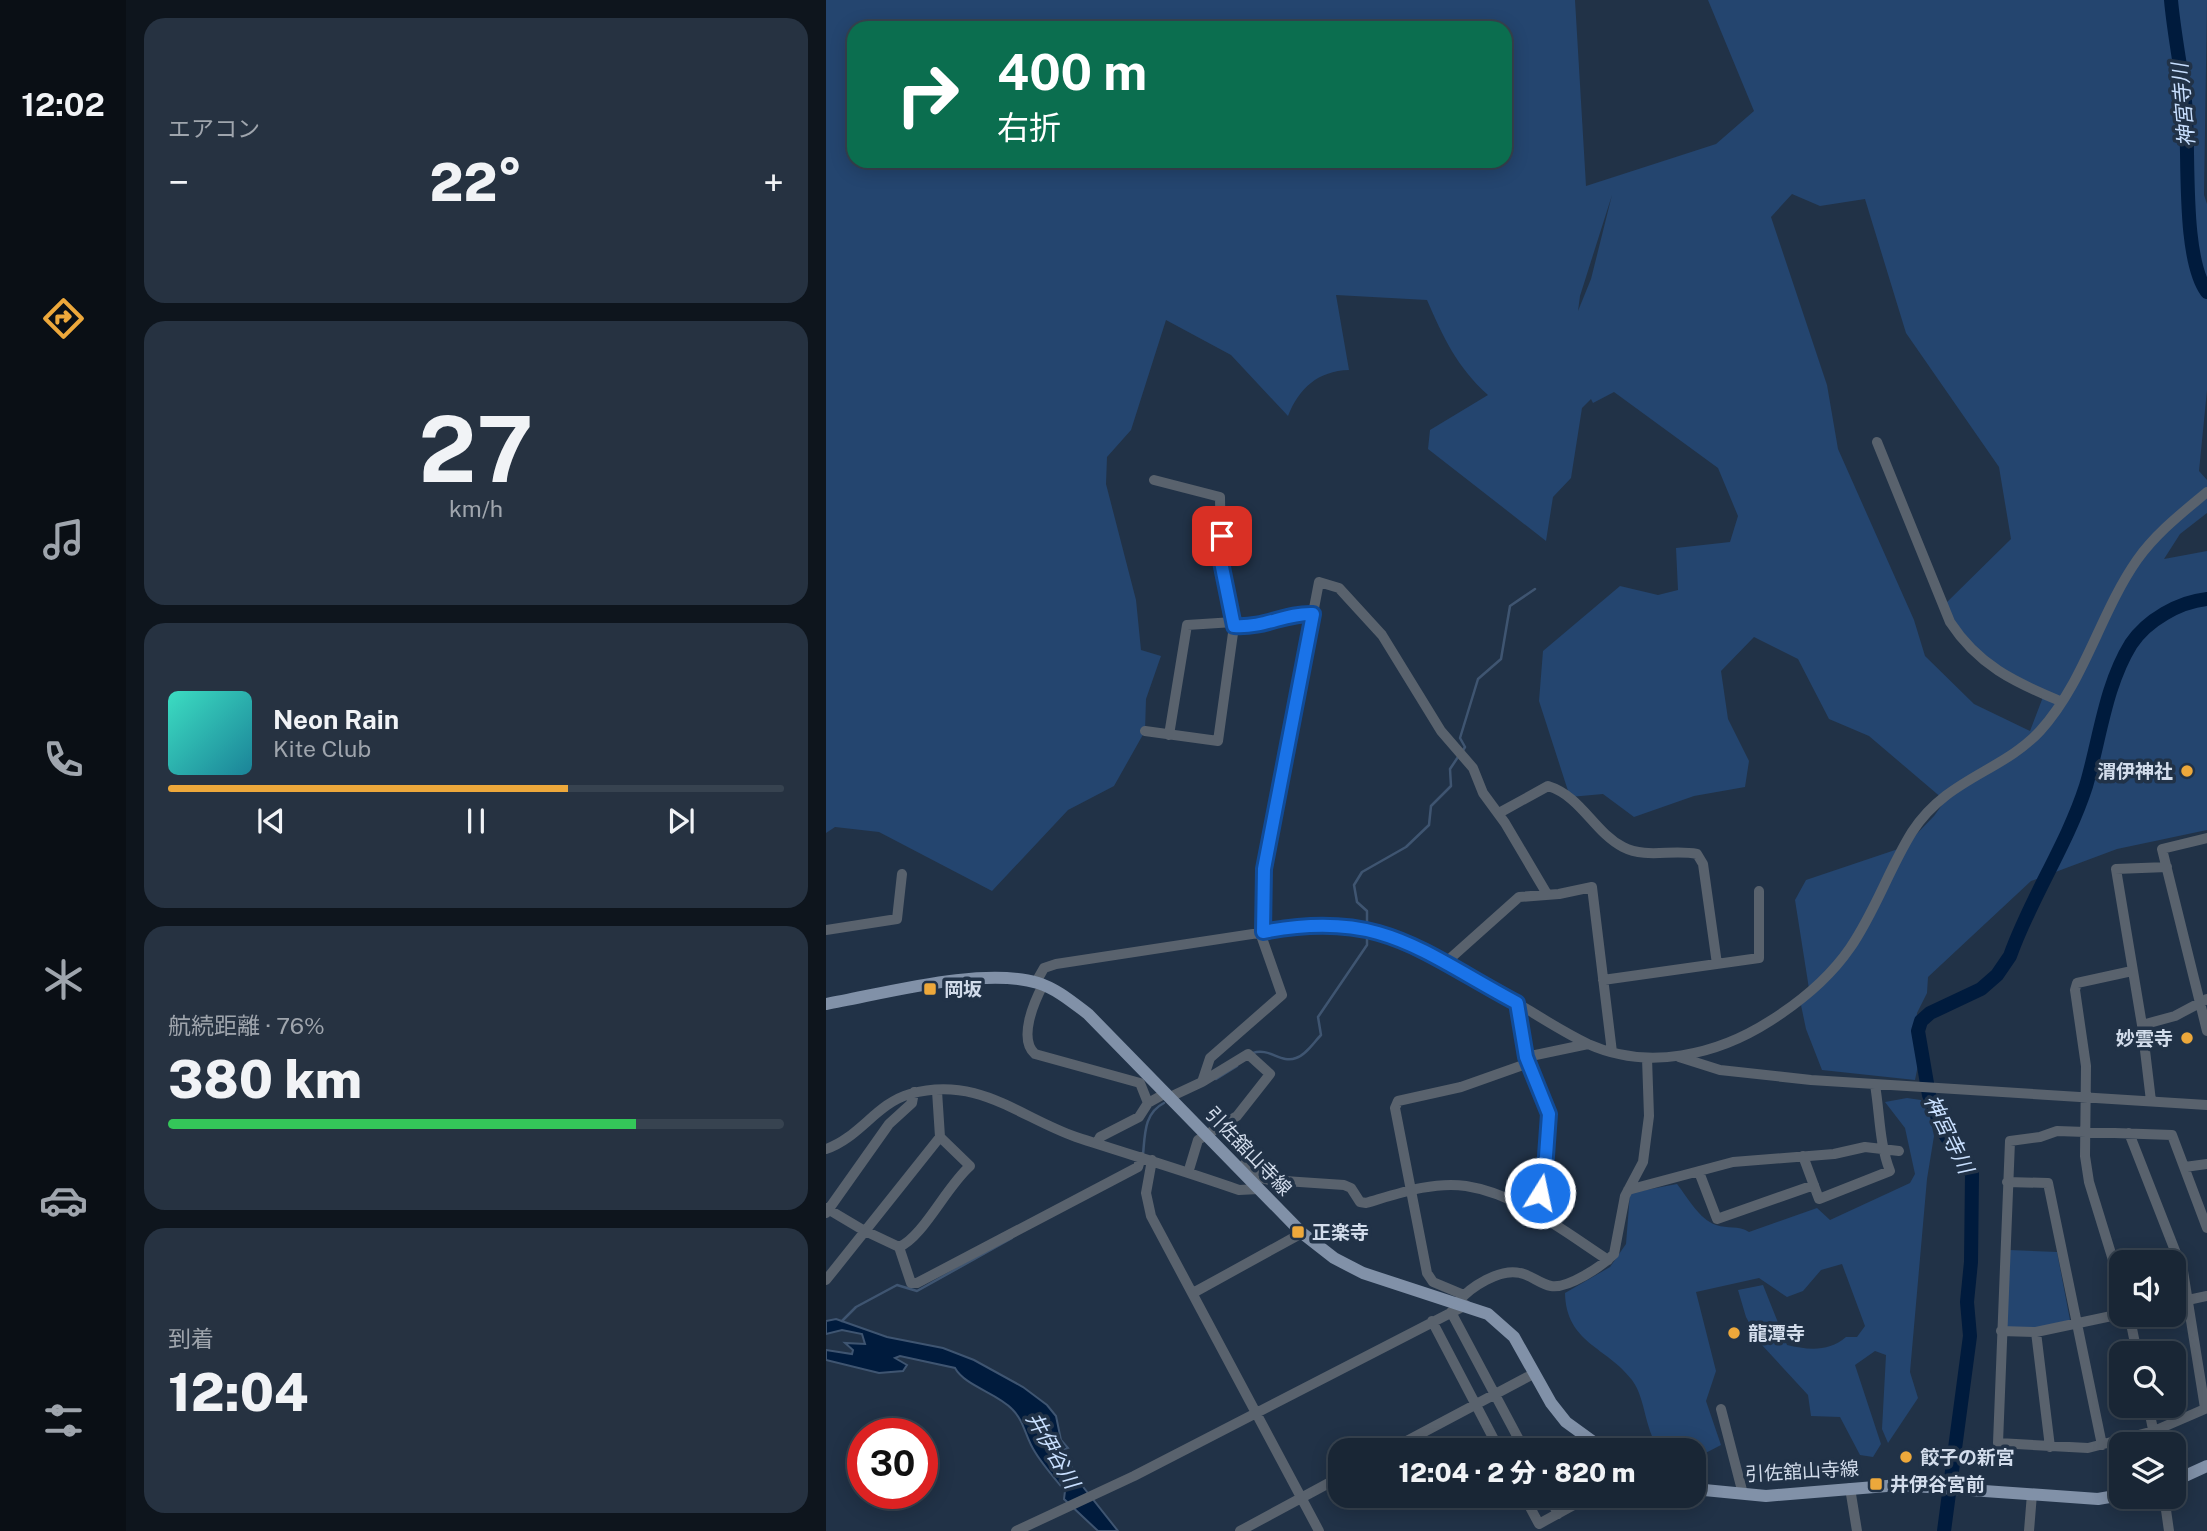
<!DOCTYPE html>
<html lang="ja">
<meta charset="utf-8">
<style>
body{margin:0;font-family:"Public Sans","Noto Sans JP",sans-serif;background:#263241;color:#f1f3f6;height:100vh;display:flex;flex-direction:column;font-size:26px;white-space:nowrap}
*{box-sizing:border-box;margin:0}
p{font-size:23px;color:#9fa5ad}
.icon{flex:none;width:38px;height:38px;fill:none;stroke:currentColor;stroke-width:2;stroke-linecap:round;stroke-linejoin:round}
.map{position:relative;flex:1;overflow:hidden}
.drawer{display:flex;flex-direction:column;gap:18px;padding:18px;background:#0e151d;width:700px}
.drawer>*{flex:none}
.banner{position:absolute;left:21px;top:21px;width:665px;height:147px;border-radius:21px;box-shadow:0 4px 18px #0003,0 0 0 2px #374350;background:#0b6e4f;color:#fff;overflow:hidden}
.tools{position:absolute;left:1283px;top:1250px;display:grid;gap:14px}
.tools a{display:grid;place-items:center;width:77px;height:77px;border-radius:14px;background:#192635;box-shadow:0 4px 18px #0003,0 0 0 2px #374350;font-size:35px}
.speed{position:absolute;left:21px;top:1418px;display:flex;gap:14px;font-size:35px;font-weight:700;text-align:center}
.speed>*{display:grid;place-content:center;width:91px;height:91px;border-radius:50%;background:#192635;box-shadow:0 4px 18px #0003,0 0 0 2px #374350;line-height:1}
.speed .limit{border:10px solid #d22;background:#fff;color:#111}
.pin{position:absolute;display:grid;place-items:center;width:60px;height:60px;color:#fff;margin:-30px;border-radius:14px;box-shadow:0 4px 10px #0006}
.me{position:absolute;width:77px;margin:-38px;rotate:10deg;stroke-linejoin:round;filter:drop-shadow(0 0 5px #0008)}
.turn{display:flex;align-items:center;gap:24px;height:147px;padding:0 35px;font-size:32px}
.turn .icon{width:91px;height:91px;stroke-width:2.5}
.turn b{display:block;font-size:49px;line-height:60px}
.big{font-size:52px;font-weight:800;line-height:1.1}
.drawer .card{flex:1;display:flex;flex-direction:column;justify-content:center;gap:10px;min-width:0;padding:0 24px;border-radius:21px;background:#263241}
.drawer .dial{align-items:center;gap:0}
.dial b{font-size:91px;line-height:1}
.song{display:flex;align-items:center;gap:21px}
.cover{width:84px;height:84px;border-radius:10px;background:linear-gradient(135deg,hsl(170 70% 55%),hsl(190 70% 35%))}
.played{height:7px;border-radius:4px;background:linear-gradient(90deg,#eda83b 65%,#374350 65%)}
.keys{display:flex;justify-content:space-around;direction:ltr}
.heat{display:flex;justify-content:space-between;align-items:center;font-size:38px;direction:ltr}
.charge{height:10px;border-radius:5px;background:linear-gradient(90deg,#34c759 76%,#374350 0)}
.trip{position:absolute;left:502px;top:1438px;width:378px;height:70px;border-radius:21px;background:#192635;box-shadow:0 4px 18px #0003,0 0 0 2px #374350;font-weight:800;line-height:70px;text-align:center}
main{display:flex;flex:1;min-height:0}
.tabs{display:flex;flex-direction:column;width:126px;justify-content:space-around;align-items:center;background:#0a0f15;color:#9fa5ad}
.tabs .icon{width:49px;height:49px}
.tabs .on{color:#eda83b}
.tabs b{font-size:32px;color:#f1f3f6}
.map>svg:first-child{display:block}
</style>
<main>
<nav class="tabs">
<b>12:02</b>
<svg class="icon on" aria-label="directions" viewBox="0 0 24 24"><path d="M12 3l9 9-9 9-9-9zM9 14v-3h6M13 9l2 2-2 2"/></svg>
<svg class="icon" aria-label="music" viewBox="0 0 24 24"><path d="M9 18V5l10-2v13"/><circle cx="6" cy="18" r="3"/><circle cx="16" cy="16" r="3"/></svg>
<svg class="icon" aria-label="phone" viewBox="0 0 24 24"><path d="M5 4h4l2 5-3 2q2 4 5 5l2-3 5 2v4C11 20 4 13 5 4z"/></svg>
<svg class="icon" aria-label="climate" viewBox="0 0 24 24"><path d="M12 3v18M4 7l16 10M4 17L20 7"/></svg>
<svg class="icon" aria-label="car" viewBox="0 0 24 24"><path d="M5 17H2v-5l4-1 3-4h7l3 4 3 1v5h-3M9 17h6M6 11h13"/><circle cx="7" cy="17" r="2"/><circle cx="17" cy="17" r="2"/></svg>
<svg class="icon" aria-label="filters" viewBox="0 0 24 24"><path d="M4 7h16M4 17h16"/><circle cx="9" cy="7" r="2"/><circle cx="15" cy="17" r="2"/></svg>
</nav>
<section class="drawer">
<div class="card"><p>エアコン</p>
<div class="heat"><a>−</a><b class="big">22°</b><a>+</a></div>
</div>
<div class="card dial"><b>27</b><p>km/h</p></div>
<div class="card">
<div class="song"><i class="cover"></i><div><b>Neon Rain</b><p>Kite Club</p></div></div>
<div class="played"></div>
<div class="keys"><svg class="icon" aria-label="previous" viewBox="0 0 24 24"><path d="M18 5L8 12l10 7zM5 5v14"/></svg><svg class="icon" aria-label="pause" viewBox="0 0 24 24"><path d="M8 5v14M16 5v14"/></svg><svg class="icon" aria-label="next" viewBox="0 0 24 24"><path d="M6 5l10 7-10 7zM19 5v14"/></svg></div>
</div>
<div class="card"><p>航続距離 · 76%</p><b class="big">380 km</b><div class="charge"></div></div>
<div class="card"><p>到着</p><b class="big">12:04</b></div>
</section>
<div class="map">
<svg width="1381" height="1531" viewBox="0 0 1381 1531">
<rect width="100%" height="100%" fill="#213247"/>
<path fill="#24456f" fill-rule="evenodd" d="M0,0H749L760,186L890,144L928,111L882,0H1381L1378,195L1381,204V390L1373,471L1381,480V513L1354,534L1338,559L1381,551V830L1291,849L1205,881L1102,977L1101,993L1091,1013L1089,1038L1094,1055L1089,1080L996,1070L980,1029L975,1005L984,995L969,900L980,880L1078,847L1108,816L1123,795L1117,799L1043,736L1003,719L972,659L928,637L895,671L902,719L923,761L919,787L868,796L808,817L777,794L744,797L713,701L717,651L794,586L832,595L852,590L850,548L904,542L912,516L892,468L788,392L767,403L765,399L756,408L745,478L727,497L720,541L602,449L604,430L662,395C631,367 617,337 601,300L510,295L523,370C492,371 473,388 462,416L405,355L340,320L305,430L281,457L280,484L310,600L315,650L335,656L320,699L319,731L288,786L242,810L166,891L53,832L9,827L0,833ZM28,28H679V161H28ZM966,194L994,206L1039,199L1080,333L1173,467L1185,539L1117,606L1140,647L1217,697L1204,731L1148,704L1099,656L1088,620L1012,449L1001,385L945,217ZM786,195L765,279L752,311L754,296Z
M1081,1098L1095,1100L1104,1118L1108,1136L1101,1179L1084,1372L1092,1398L1062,1443L1056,1429L1060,1355L1049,1351L1029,1365L1055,1444L1047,1457L1034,1455L1014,1417L985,1416L982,1395L935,1344L920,1317L912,1290L937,1285L961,1345C982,1350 1003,1352 1020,1337H1031L1039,1326L1016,1264L995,1270L977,1291L961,1297L933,1278L870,1292L890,1371L880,1401L895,1445L868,1459V1451H836C818,1434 821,1400 806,1380C781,1347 740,1343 739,1293L784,1267L800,1244L804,1193L851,1184C862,1198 873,1219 890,1225C902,1229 912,1225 923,1232L991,1208L1004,1220L1084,1183L1089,1174L1079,1128L1059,1102Z
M1183,1250L1231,1252L1244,1320L1209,1328L1180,1327Z"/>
<path fill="#001b3d" stroke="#3f5571" stroke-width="2" d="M10,1319L61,1337L117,1348L148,1360L197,1387L221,1405L230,1416L235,1440L242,1448L235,1450L227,1442L225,1446L240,1457L258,1488L292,1531H272L238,1499L239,1491C229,1479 217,1465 209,1452C199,1437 199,1422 186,1409C171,1393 139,1386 129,1368L74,1356L69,1358L81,1365L77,1371L53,1373L0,1360V1350L26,1354L27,1350L19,1343L39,1344L36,1334L16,1330L0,1334V1321Z"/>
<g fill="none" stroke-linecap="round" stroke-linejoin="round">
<path stroke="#3f5571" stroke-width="2.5" d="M636,752L639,747L634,738L652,679L675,659L684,606L709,589
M541,924V911L531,902L528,885L536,872L580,847L603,825L605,806L625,786L624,769L632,757
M427,1053C443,1047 455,1064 470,1058C480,1055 488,1042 495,1035L492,1017L541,945V931
M390,1079L411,1066
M317,1155C319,1134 318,1113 338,1103
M16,1321L30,1307L71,1285L91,1291L186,1238"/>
<path stroke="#001b3d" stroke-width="14" d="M1345,0C1348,34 1355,67 1359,101C1364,148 1355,256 1381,292
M1118,1531L1144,1336L1141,1302L1145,1262L1146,1174L1118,1133L1103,1095L1092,1031L1095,1021L1104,1013L1155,989L1171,975L1184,956C1205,897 1241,845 1260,786C1274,739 1279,686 1305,644C1321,620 1353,602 1381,599"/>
<path stroke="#59626d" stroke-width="10" d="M1051,442L1124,622C1152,665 1188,682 1234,701
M328,480L394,497L395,562L408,626C440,628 458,613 487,614
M319,731L392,741L408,626
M343,735L361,625L408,622
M673,813L722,786C755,796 768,832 797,847C820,859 846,849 871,854L877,864L891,964
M1381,838L1336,849L1381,1031
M0,930L71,919L76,874
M618,964L693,897L733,894L766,887L786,1052
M777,980L933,958V891
M210,982L218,968L230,964L492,924L544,929L591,946C623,968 657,984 691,1003C714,1017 737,1032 762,1044C822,1071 891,1055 944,1021C974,1002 1004,977 1024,948C1049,912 1063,869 1086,832C1121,778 1176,772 1214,731C1258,683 1274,613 1311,560C1330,533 1356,513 1381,492
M217,985C208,1002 192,1039 209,1054L314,1083L322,1103L340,1093
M691,1003L700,1057L723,1114L719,1170L714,1193L705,1211
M1316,1025L1290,869L1341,867
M700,1057L762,1044
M853,1057L894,1070L985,1080L1381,1105
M344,1097L376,1082L384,1058L456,995L436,938L438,869L493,582L513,588L556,635L615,731L647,768L657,793L679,823L721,894
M1325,1101L1316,1025L1349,1016L1381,999
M1303,1133L1357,1271L1379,1408
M271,1143L274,1137L313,1117L322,1103
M0,1149C33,1138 51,1103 84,1094C151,1075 193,1117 250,1137C305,1155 359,1171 413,1190L433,1189
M977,1156L993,1199L1064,1171C1053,1143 1054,1114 1049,1085
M326,1160L320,1193L325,1216L493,1531
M1359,1167L1381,1164
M413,1169L420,1163L435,1178L443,1180L518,1185L525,1188L534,1202L540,1203C571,1194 607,1181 640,1186C692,1194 739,1232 782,1260
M873,1172L891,1219L988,1185
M362,1173L372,1140L411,1116L444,1074L422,1054L376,1082
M1181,1182L1222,1183L1276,1445
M802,1190L907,1162L1008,1154L1039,1147L1073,1151
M0,1208L37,1230L73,1247L85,1283H91L312,1167L315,1157
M0,1213L63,1124L86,1103L88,1092
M1381,1228L1346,1135L1231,1131L1214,1137L1184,1141L1172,1443L1262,1448L1328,1431L1381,1408
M73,1247C97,1237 120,1187 144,1166L114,1137
M0,1280L114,1137L111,1091
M1295,1286L1263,1182L1259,1156L1260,1066L1249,990L1251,983L1306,971
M367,1293L476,1233
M638,1295L607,1282L601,1273L569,1108L572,1101L635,1087L703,1063
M632,1302C644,1287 674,1268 694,1273C705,1275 714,1284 725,1286C742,1289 776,1266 788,1254L799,1196L817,1162L823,1116L821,1058
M1348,1303L1381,1296
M625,1312L699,1451
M1303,1314L1311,1353
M606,1321L674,1451
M1175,1331L1210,1332L1295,1314
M1210,1332L1224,1447
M1322,1405L1330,1444
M895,1409L917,1494
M562,1451L709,1373
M1024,1488L1031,1531
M698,1496L713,1524L764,1496
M723,1496L732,1514
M1338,1496L1343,1531
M190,1531L308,1476L640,1305
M414,1531L514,1477
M1203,1531L1206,1494"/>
<path stroke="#8191a8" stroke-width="12" d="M0,1004C57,994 157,966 212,983C231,989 246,1002 262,1014L476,1233L508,1258L537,1273L662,1314L688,1337L725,1403L740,1422L780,1451
M1348,1481L1381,1466
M868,1489L940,1496L1073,1485L1272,1499L1295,1495"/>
</g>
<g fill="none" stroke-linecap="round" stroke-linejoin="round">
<g stroke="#114b97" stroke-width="18">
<path id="route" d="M396,536L395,562L408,626C440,628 458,613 487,614L438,869L437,932C554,909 594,951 691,1003L700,1057L723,1114L719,1170L714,1193"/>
</g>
<use href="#route" stroke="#1a73e8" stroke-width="12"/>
</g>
<g fill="#eda83b" stroke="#213247" stroke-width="2.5">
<circle cx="1361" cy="771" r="7"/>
<rect x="97" y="982" width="14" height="14" rx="3.5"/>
<circle cx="1361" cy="1038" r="7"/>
<rect x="465" y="1225" width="14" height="14" rx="3.5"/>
<circle cx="908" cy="1333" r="7"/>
<circle cx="1080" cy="1457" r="7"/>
<rect x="1043" y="1477" width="14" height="14" rx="3.5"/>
</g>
<g text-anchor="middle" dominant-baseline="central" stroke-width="7" stroke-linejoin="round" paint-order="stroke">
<g font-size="19" font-weight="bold" fill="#d2dceb" stroke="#213247" text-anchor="start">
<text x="1347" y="771" text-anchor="end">渭伊神社</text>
<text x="118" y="989">岡坂</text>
<text x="1347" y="1038" text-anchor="end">妙雲寺</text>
<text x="486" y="1232">正楽寺</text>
<text x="922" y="1333">龍潭寺</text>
<text x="1094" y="1457">餃子の新宮</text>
<text x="1064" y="1484">井伊谷宮前</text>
</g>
<g font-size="19" fill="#d2dceb" stroke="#213247">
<text transform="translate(423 1151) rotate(46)">引佐舘山寺線</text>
<text transform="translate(976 1471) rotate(-3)">引佐舘山寺線</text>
</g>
<g font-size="21" font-style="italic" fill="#c8dffe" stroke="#213247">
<text transform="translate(1357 105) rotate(-95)">神宮寺川</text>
<text transform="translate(1123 1134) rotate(64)">神宮寺川</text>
<text transform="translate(227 1450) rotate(60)">井伊谷川</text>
</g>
</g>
</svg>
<div class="tools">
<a><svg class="icon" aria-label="sound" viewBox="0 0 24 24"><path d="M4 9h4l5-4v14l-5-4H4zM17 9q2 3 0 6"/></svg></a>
<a><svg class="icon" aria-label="search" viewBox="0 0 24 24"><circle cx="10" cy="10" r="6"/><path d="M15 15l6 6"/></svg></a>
<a><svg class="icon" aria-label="layers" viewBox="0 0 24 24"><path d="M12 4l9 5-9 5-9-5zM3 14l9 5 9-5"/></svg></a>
</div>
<div class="speed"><div class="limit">30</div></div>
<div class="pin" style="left:396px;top:536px;background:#d93025"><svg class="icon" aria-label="arrive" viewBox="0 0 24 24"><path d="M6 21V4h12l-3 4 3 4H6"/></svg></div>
<svg class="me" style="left:714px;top:1193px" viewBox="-20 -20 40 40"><circle r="17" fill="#1a73e8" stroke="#fff" stroke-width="3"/><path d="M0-11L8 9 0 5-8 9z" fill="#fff"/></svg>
<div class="trip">12:04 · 2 分 · 820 m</div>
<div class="banner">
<div class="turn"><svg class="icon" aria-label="right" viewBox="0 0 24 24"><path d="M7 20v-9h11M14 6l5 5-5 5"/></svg><div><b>400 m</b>右折</div></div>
</div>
</div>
</main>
